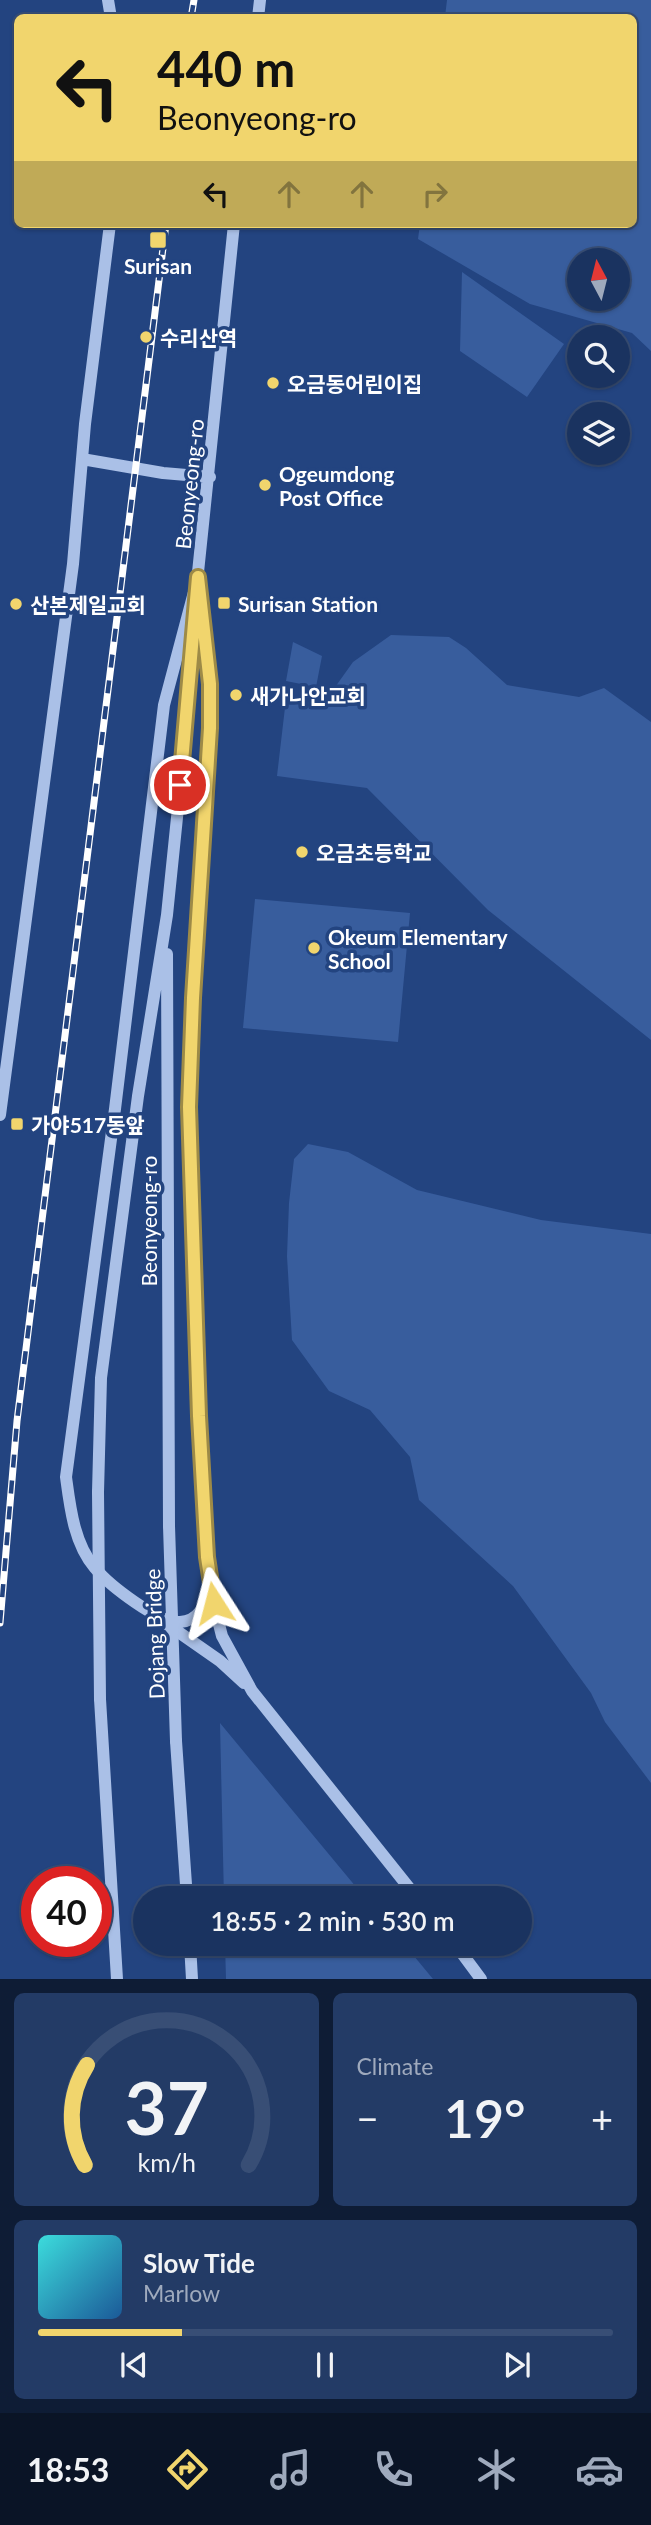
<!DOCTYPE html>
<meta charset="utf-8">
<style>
body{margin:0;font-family:Lato,"Noto Sans KR",sans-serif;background:#233b66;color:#f1f3f6;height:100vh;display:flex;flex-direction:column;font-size:26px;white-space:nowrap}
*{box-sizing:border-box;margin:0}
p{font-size:23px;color:#9faabd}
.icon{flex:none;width:38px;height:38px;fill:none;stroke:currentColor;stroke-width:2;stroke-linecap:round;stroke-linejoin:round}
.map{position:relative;height:1979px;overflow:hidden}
.side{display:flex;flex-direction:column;gap:14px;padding:14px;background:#0e1c35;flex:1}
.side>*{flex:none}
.banner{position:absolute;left:14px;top:14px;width:623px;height:214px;border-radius:10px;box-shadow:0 2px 5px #0004,0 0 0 2px #384e75;background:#f1d56d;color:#111;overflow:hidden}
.needle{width:46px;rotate:353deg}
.buttons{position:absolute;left:567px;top:248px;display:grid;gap:14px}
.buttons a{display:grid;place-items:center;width:63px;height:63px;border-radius:50%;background:#1a3360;box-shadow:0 2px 5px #0004,0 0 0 2px #384e75;font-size:35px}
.speed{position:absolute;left:21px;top:1866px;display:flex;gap:14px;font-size:35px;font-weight:700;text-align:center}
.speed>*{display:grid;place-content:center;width:91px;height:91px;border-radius:50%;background:#1a3360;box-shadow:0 2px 5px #0004,0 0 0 2px #384e75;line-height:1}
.speed .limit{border:10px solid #d22;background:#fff;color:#111}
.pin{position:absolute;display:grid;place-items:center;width:60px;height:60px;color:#fff;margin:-30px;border:4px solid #fff;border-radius:50%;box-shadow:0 2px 7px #0007}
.me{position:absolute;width:77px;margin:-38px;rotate:351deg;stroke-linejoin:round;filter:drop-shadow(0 0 5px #0008)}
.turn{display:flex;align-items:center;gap:24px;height:147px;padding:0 28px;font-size:32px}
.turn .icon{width:91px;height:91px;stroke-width:2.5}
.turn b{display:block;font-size:49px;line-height:60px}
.lanes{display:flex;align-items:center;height:66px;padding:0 28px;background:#0003;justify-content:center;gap:35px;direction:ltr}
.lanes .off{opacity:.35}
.big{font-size:52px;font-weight:600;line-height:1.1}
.side .tile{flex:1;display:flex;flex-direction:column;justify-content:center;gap:10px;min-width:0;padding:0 24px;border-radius:10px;background:#233b66}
.side .dial{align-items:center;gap:0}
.dial svg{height:182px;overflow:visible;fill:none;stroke:#384e75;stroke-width:7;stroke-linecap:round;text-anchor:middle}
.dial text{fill:#f1f3f6;stroke:none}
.song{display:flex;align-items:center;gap:21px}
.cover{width:84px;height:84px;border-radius:10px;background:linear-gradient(135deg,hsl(180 70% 55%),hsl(210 70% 35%))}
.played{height:7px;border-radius:4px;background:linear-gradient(90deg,#f1d56d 25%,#384e75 25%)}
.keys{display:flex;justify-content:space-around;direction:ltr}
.heat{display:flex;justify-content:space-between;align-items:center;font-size:38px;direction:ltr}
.side .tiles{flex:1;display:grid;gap:14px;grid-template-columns:1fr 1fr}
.tile:last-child{grid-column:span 2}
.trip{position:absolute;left:133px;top:1886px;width:399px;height:70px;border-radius:35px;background:#1a3360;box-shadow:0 2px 5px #0004,0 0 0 2px #384e75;font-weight:600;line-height:70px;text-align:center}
.tabs{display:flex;height:112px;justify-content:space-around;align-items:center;background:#0a1426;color:#9faabd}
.tabs .icon{width:49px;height:49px}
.tabs .on{color:#f1d56d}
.tabs b{font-size:32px;color:#f1f3f6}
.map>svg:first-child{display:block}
</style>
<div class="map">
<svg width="651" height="1979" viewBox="0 0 651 1979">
<rect width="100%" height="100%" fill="#234480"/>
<path fill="#385d9d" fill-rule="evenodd" d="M447,0H651V351L632,333L530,304L418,239L420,224H634V18L445,17ZM579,261H618V299H579Z
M462,272L564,344L527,397L460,351Z
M391,635L449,637L466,648L507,685L579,697L604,688L651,722V1040L488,910L367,788L277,776L286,699L323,704L353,662Z
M293,642L322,656L316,687L286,681Z
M255,899L410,913L398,1042L243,1028Z
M308,1144L348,1152L417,1190L541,1220L651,1234V1783L605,1722L591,1693L513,1586L419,1500L410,1457L370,1410L329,1391L292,1340L287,1256L289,1203L294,1159Z
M220,1723L366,1899H224Z
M225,1944H404L433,1979H226Z"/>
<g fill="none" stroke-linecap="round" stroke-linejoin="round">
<path stroke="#aac0e7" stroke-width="12" d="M108,0L111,18
M258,18L260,0
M82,459L163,473L210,477
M198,577L210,684V728L205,785L189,1107L199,1416L210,1589C206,1604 199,1621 180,1622C159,1624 109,1585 95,1568C74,1544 70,1507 66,1477L115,1109L164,705Z
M197,582L234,224
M167,954L169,1526
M0,1115L73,564L85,424L110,224
M98,1492L101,1378L138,1096L167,915L183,759L195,611
M211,1593L222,1636L252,1691L418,1899
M167,1624L220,1661L244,1683
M100,1699L117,1979
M176,1741L187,1899
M190,1944L192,1979
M455,1944L481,1979"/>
<g stroke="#fff" stroke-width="7">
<path id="rail" d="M191,18L194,0
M0,1623L17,1421L166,224"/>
</g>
<use href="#rail" stroke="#234480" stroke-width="4.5" stroke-dasharray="13" stroke-linecap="butt"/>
<path stroke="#aac0e7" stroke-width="12" d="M98,1492L100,1699
M169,1526L176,1741"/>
</g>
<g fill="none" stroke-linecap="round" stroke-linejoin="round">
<g stroke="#9d8a47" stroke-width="18">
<path id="route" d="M180,785L198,577L210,684V728L193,998L189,1107L199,1416L207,1557L214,1603"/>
</g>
<use href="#route" stroke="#f1d56d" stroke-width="12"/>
</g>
<g fill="#f1d56d" stroke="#234480" stroke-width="2.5">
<rect x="149" y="231" width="18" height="18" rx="3.5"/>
<circle cx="146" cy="337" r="7"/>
<circle cx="273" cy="383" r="7"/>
<circle cx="265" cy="485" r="7"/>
<rect x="217" y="596" width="14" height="14" rx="3.5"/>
<circle cx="16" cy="604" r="7"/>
<circle cx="236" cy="695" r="7"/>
<circle cx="302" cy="852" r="7"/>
<circle cx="314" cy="948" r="7"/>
<rect x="10" y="1117" width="14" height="14" rx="3.5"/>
</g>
<g text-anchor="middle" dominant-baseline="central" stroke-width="7" stroke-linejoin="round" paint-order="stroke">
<g font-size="21" font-weight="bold" fill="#fff" stroke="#234480" text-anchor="start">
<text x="158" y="265" text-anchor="middle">Surisan</text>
<text x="160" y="337">수리산역</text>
<text x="287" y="383">오금동어린이집</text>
<text x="279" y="473">Ogeumdong<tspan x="279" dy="24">Post Office</tspan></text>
<text x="238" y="603">Surisan Station</text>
<text x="30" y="604">산본제일교회</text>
<text x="250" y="695">새가나안교회</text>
<text x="316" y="852">오금초등학교</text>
<text x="328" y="936">Okeum Elementary<tspan x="328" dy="24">School</tspan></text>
<text x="31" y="1124">가야517동앞</text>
</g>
<g font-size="21" fill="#fff" stroke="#234480">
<text transform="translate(189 484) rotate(-84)">Beonyeong-ro</text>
<text transform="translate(148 1221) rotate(-90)">Beonyeong-ro</text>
<text transform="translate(154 1634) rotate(-92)">Dojang Bridge</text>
</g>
</g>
</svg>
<div class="buttons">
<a><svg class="needle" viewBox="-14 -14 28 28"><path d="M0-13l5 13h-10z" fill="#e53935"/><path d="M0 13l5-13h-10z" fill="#9faabd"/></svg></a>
<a><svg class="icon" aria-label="search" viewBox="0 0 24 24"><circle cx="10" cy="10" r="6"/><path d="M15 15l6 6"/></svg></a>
<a><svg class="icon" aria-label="layers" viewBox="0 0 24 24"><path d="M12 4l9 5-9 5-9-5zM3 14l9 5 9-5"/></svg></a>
</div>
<div class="speed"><div class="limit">40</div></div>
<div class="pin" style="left:180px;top:785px;background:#d93025"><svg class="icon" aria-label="arrive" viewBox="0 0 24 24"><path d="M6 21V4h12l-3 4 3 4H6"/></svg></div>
<svg class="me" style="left:214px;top:1603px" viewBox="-20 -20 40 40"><path d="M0-17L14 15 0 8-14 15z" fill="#f1d56d" stroke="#fff" stroke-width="4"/></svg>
<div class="trip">18:55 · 2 min · 530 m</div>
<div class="banner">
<div class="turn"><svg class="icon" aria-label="left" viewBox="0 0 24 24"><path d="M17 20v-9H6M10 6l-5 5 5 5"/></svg><div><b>440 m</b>Beonyeong-ro</div></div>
<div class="lanes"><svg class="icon" aria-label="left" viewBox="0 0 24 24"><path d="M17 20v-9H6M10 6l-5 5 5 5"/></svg><svg class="icon off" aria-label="ahead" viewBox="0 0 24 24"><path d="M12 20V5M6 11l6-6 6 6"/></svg><svg class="icon off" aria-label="ahead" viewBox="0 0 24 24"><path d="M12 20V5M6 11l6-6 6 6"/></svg><svg class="icon off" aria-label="right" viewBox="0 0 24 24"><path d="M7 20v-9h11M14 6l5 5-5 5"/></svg></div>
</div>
</div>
<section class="side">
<div class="tiles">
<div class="tile dial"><svg viewBox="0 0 100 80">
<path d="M14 69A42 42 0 1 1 86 69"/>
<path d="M14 69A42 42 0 0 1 15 25" stroke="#f1d56d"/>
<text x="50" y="56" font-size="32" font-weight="700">37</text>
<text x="50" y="72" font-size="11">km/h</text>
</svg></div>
<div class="tile"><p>Climate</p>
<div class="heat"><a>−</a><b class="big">19°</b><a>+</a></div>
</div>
<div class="tile">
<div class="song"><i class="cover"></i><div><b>Slow Tide</b><p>Marlow</p></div></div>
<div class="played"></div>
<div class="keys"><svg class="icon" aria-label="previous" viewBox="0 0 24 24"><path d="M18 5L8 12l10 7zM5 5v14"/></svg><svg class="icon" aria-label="pause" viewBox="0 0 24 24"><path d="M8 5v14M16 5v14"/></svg><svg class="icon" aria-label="next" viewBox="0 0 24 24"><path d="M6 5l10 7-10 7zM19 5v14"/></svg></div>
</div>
</div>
</section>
<nav class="tabs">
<b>18:53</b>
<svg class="icon on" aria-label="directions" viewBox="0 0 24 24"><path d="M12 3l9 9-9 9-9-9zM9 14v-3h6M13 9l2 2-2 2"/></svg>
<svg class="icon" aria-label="music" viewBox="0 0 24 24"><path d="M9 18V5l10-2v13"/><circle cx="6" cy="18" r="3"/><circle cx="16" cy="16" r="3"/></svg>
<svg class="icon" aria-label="phone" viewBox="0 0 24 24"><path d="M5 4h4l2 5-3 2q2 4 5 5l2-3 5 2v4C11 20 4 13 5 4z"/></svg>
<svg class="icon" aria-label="climate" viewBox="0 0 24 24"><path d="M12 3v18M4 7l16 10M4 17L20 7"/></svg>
<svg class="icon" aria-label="car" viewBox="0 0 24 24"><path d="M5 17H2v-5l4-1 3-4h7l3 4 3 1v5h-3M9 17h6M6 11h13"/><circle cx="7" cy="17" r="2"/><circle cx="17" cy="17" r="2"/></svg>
</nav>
